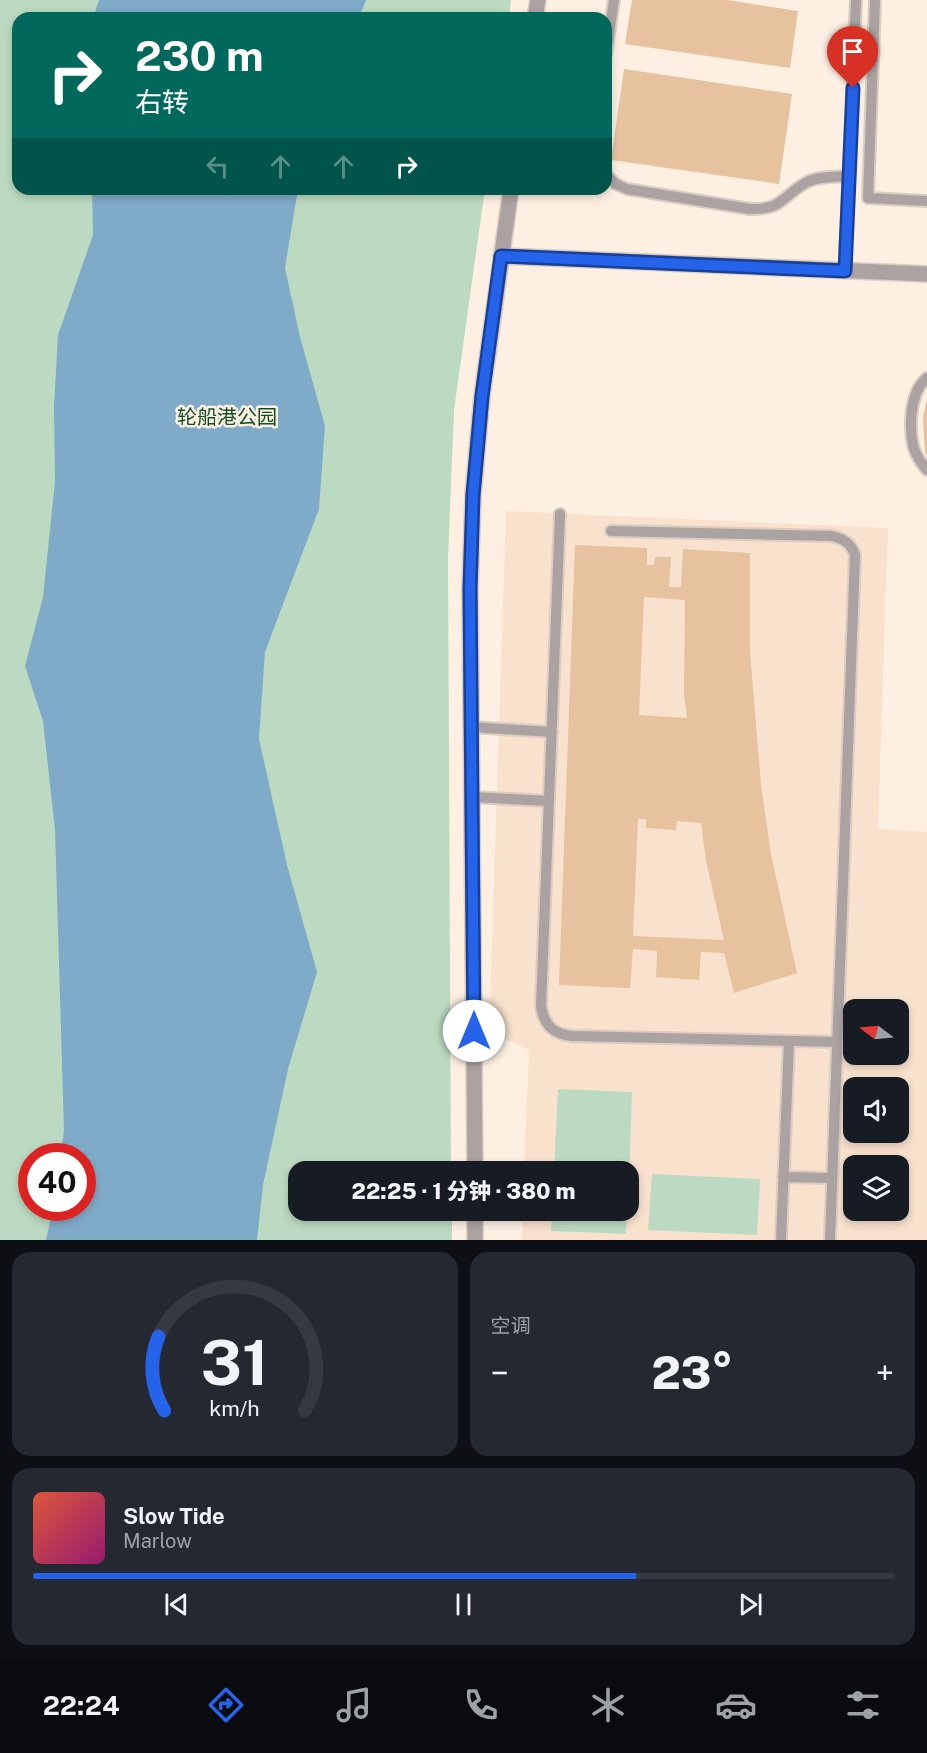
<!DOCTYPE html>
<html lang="zh">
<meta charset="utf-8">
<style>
body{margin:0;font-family:"Public Sans","Noto Sans SC",sans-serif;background:#242831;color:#f1f3f6;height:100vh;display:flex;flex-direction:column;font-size:22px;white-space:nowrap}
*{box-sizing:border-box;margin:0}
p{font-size:20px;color:#9ea1a6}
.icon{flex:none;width:33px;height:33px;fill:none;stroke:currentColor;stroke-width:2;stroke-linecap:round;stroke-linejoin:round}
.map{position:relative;height:1240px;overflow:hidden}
.side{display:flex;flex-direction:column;gap:12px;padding:12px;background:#0d0f14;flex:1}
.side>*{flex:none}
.guide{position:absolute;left:12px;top:12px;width:600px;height:183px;border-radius:18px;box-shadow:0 3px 9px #0003;background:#00695c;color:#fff;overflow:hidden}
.needle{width:39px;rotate:286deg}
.controls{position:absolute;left:843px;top:999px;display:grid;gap:12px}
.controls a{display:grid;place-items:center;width:66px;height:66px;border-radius:12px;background:#171b24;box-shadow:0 3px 9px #0003;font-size:30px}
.speed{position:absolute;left:18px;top:1143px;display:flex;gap:12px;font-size:30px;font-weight:700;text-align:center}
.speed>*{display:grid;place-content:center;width:78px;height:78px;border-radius:50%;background:#171b24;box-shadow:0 3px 9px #0003;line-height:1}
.speed .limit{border:9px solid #d22;background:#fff;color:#111}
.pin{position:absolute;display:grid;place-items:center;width:51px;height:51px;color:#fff;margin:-62px -26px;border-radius:50% 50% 50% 0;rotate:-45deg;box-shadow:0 0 6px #0007}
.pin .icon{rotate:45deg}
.me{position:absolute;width:66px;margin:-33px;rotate:0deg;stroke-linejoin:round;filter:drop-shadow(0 0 4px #0008)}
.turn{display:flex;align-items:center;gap:21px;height:126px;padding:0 24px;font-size:27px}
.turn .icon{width:78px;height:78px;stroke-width:2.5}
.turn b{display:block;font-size:42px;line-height:51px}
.lanes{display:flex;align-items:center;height:57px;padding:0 24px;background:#0003;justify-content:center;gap:30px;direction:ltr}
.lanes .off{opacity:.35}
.big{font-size:45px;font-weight:800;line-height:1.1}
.side .tile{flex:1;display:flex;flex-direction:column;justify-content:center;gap:9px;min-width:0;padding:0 21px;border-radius:18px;background:#242831}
.side .dial{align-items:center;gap:0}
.dial svg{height:156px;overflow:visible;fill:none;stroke:#363941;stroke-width:7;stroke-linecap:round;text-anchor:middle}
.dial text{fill:#f1f3f6;stroke:none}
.song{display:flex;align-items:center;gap:18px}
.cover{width:72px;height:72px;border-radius:9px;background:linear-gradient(135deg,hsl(10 70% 55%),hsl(320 70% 35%))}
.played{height:6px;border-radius:3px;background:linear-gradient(90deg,#2563eb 70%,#363941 70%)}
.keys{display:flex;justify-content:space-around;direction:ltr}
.heat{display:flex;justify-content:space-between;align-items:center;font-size:33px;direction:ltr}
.side .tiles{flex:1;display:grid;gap:12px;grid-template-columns:1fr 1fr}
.tile:last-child{grid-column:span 2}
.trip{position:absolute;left:288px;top:1161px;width:351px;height:60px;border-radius:18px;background:#171b24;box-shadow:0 3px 9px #0003;font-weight:800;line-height:60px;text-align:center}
.dock{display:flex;height:96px;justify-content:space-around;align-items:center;background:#090b0e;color:#9ea1a6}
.dock .icon{width:42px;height:42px}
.dock .on{color:#2563eb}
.dock b{font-size:27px;color:#f1f3f6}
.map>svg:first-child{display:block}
</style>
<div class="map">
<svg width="927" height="1240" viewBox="0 0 927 1240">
<rect width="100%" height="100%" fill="#fdf0e3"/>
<path fill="#f8e2cd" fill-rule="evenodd" d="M506,511L888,528L878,829L927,832V1240H522L523,1211L628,1210V1172L524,1171L529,1050L489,1031ZM854,1010H898V1054H854ZM854,1088H898V1132H854ZM854,1166H898V1210H854Z"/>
<path fill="#bcdac1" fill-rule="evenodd" d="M0,0H511L509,18H18V189H485L454,410L448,558L451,1171L298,1172V1210L452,1211V1240H0ZM32,1156H82V1208H32Z
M558,1089L632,1092L629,1175L628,1172L554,1171Z
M652,1174L760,1179L757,1235L648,1230Z
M552,1211H627L626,1234L551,1231Z"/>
<path fill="#80abc8" d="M99,0H366L359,18H93Z
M92,189H298L285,268L300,337L325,426L319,509L265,652L259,739L287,865L317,972L288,1069L263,1185L257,1240H46L53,1208H82V1156H60L64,1131L55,830L43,721L25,666L43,597L55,481L54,406L58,335L93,235Z"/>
<path fill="#e6c29f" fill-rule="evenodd" d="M632,0H727L798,11L790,68L625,44Z
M624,69L792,94L779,184L611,160Z
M927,399V454H925L923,417Z
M575,545L647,548V565H654L655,557H671L669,587H681L683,549L750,553V651L761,785L771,854L797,973L734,993L724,953L701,952L699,980L656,977L657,951L633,949L630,988L559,985ZM644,597L685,600L684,693L687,718L639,715ZM638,819H646V828L676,830L677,821L701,823L706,861L724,940L633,936Z"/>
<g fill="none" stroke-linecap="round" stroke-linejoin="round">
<g stroke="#dacec3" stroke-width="14">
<path id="service" d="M875,0L868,198L927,201
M606,55L614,0
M606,175L616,184L627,189L750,209C783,210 782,196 807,182C819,176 836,177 849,176
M845,271L856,0
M927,378C910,391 909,426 913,445C915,454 921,463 927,470
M560,514L541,1006C544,1025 553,1034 572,1036L837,1042
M611,531L831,536C843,538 851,543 855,555L830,1240
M471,727L552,732
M472,797L549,801
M783,1177L832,1178
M781,1240L789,1041"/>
</g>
<g stroke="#dacec3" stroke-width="18">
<path id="tertiary" d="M535,18L538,0
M501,256L927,274
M475,1172L470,589L473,495L482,396L511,189
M475,1210V1240"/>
</g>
<use href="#service" stroke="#aca2a2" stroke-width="10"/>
<use href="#tertiary" stroke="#aca2a2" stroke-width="15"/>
</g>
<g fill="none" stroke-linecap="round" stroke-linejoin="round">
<g stroke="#184099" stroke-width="15">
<path id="route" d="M474,1031L470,589L473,495L482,396L501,256L845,271L853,88"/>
</g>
<use href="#route" stroke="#2563eb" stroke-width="10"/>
</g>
<g text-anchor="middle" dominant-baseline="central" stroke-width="5" stroke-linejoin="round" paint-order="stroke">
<g font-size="20" fill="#134f26" stroke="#fdf0e3">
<text x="227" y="417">轮船港公园</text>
</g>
</g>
</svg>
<div class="controls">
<a><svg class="needle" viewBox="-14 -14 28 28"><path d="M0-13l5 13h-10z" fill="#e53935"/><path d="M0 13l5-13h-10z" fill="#9ea1a6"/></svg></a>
<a><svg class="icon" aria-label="sound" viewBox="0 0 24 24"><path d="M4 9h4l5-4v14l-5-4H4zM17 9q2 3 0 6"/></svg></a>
<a><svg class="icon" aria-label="layers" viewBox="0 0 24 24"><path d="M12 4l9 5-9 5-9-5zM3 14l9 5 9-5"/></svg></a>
</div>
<div class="speed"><div class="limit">40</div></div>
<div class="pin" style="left:853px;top:88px;background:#d93025"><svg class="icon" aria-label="arrive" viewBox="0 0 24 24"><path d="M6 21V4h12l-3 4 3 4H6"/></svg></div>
<svg class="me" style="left:474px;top:1031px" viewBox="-20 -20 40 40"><circle r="19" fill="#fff"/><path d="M0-13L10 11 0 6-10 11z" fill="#2563eb"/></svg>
<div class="trip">22:25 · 1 分钟 · 380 m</div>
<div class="guide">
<div class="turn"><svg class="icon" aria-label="right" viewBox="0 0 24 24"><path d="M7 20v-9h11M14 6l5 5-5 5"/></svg><div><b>230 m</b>右转</div></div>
<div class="lanes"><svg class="icon off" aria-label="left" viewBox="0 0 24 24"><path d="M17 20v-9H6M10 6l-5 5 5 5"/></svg><svg class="icon off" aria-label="ahead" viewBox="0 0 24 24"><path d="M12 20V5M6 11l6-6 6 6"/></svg><svg class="icon off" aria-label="ahead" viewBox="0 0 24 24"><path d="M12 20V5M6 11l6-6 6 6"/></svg><svg class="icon" aria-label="right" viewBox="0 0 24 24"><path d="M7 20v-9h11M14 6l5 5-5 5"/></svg></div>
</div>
</div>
<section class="side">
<div class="tiles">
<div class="tile dial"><svg viewBox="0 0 100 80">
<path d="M14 69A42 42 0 1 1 86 69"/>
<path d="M14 69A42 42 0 0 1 11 31" stroke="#2563eb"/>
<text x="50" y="56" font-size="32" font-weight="700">31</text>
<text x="50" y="72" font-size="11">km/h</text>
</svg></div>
<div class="tile"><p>空调</p>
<div class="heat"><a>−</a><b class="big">23°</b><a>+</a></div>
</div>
<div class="tile">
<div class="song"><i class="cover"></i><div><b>Slow Tide</b><p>Marlow</p></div></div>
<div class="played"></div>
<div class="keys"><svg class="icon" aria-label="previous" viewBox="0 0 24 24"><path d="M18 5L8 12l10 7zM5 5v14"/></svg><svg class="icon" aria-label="pause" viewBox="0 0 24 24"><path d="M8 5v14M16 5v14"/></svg><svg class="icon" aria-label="next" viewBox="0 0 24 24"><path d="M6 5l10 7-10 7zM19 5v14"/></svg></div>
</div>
</div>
</section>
<nav class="dock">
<b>22:24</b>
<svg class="icon on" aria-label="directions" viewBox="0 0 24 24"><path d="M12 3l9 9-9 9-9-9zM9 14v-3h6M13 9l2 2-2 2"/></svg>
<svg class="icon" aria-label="music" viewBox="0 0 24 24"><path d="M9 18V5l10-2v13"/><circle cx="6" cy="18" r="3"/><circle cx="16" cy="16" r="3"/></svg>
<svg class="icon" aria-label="phone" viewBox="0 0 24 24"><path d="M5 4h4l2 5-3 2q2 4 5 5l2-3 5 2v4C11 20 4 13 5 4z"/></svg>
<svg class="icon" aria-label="climate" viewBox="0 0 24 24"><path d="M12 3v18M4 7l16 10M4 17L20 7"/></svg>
<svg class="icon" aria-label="car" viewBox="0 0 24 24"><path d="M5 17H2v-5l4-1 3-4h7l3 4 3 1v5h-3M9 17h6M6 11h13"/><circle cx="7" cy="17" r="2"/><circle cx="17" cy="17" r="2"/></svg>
<svg class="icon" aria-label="filters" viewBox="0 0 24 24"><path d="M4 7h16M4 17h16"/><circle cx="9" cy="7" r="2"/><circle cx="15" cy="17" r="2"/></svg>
</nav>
